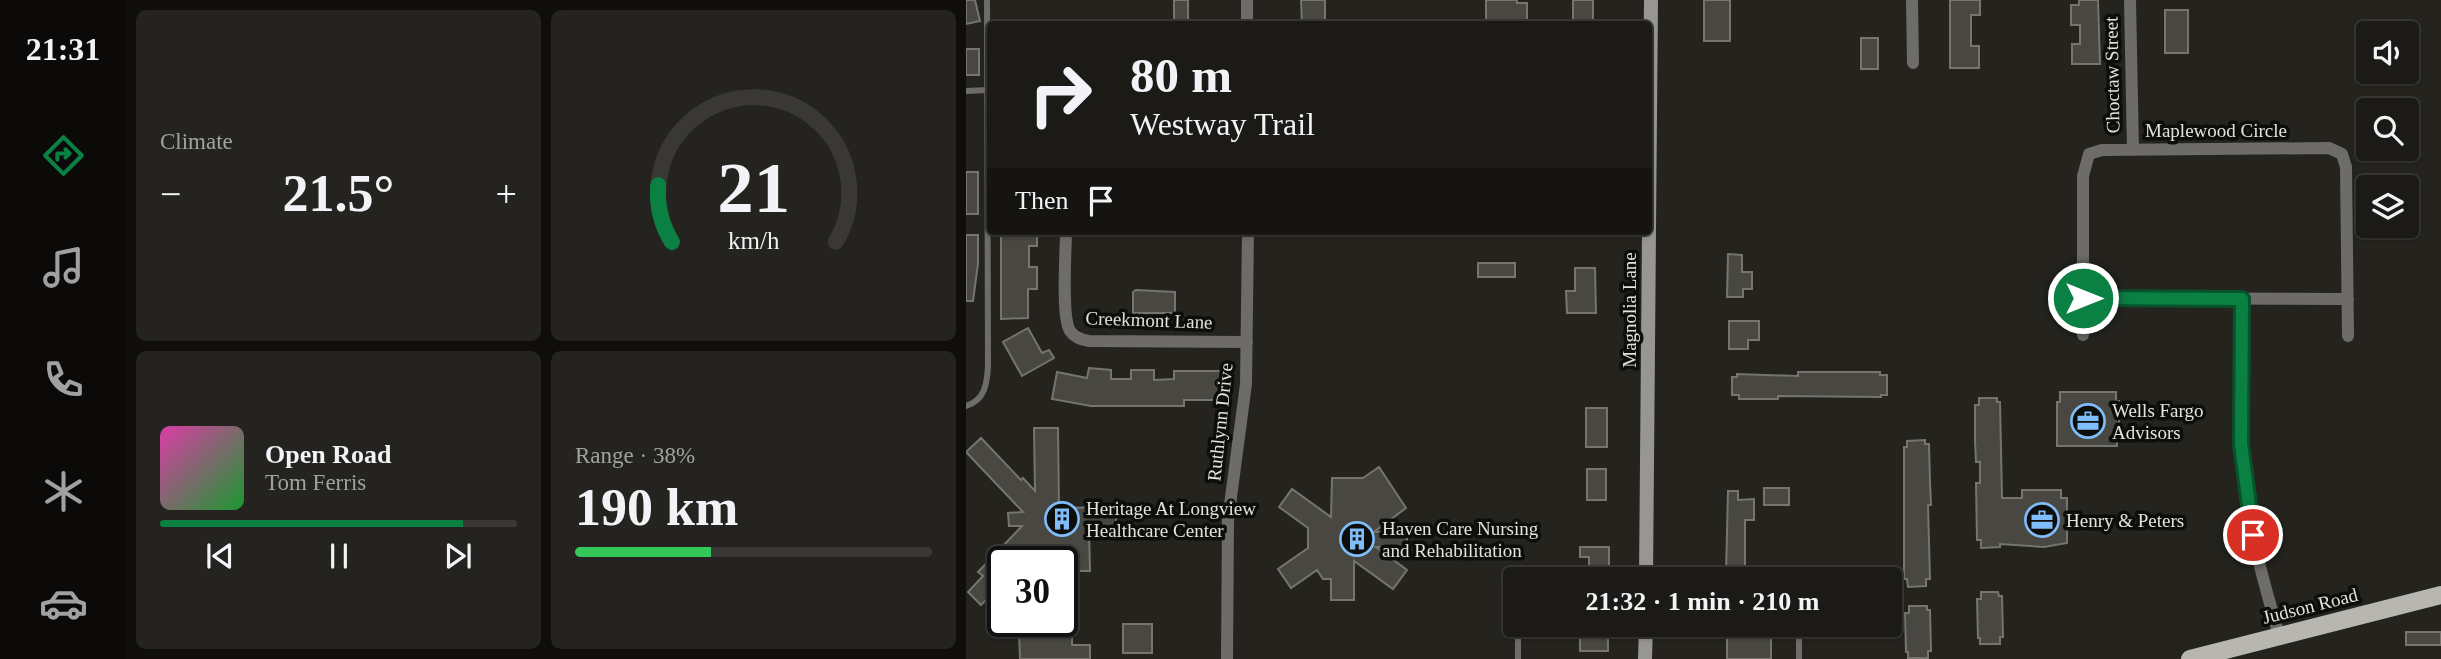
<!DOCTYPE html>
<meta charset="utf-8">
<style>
body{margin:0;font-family:"Times New Roman",serif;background:#24231f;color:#f1f3f6;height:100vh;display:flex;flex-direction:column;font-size:26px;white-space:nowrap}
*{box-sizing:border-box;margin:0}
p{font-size:23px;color:#a0a1a1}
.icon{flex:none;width:38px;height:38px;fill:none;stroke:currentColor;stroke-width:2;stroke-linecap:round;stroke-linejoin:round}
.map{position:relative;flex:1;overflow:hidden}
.sheet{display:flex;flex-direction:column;gap:10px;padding:10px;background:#0f0e0c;width:840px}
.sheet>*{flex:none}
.top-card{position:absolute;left:21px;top:21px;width:665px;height:214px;border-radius:7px;box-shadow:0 2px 5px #0004,0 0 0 2px #393835;background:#1b1a16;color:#f1f3f6;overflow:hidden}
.tools{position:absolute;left:1390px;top:21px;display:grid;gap:14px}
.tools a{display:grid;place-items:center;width:63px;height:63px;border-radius:7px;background:#1b1a16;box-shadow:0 2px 5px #0004,0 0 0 2px #393835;font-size:35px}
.speed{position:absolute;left:21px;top:546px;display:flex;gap:14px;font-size:35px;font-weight:700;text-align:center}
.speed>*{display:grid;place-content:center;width:91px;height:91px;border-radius:50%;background:#1b1a16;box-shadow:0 2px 5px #0004,0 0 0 2px #393835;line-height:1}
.speed .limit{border:4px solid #111;border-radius:10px;background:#fff;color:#111}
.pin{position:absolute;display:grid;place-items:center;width:60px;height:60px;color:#fff;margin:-30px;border:4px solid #fff;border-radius:50%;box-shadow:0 2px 7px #0007}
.me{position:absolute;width:77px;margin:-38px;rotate:90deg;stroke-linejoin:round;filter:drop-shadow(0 0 5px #0008)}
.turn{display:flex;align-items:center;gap:24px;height:147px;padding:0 28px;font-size:32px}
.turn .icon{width:91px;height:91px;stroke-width:2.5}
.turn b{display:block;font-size:49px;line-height:60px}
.then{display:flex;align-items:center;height:66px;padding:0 28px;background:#0003;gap:14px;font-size:26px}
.big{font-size:52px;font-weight:700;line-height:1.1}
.sheet .widget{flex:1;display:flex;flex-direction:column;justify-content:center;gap:10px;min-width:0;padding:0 24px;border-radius:10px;background:#24231f}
.sheet .dial{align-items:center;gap:0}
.dial svg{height:182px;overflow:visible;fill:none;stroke:#393835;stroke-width:7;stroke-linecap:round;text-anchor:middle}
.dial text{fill:#f1f3f6;stroke:none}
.song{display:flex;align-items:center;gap:21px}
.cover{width:84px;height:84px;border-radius:10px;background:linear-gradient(135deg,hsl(320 70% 55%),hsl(130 70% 35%))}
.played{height:7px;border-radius:4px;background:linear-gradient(90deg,#0b8043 85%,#393835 85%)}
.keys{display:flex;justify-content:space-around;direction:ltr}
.heat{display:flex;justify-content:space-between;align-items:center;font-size:38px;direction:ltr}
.charge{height:10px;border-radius:5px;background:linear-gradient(90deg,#34c759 38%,#393835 0)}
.sheet .tiles{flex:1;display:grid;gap:10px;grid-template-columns:repeat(2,1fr)}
.trip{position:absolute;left:537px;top:567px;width:399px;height:70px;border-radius:7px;background:#1b1a16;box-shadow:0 2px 5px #0004,0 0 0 2px #393835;font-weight:700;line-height:70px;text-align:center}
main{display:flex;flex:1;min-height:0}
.tabs{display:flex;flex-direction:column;width:126px;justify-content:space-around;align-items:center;background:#0b0a09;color:#a0a1a1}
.tabs .icon{width:49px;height:49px}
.tabs .current{color:#0b8043}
.tabs b{font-size:32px;color:#f1f3f6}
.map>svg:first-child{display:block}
</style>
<main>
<nav class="tabs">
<b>21:31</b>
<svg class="icon current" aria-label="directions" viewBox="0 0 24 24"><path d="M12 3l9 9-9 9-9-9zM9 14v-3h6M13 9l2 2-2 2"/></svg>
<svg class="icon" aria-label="music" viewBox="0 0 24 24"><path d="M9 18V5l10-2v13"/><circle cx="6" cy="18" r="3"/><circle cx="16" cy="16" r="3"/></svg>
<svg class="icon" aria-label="phone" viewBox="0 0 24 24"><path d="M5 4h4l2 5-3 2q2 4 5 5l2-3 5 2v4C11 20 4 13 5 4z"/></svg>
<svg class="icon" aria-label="climate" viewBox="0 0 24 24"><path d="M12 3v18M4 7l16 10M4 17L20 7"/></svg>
<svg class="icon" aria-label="car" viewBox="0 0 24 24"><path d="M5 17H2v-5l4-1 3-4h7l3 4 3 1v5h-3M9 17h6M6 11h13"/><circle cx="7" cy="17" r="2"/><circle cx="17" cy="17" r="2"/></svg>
</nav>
<section class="sheet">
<div class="tiles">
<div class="widget"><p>Climate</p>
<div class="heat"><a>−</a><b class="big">21.5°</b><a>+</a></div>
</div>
<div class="widget dial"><svg viewBox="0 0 100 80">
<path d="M14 69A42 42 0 1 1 86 69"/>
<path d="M14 69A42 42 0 0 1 8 44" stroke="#0b8043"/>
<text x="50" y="56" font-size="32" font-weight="700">21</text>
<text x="50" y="72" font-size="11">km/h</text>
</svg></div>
<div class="widget">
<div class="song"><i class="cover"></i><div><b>Open Road</b><p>Tom Ferris</p></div></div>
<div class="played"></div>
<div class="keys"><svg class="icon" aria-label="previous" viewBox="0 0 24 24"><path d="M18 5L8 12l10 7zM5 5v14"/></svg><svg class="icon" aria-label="pause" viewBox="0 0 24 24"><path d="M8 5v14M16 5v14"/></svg><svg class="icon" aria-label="next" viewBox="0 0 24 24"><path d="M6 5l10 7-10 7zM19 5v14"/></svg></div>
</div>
<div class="widget"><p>Range · 38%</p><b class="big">190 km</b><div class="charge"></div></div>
</div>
</section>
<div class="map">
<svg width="1475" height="659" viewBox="0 0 1475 659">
<rect width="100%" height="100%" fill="#24231e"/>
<path fill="#484741" stroke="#75746e" stroke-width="2" d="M0,0H9L14,21L0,24Z
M208,0H222V24H208Z
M335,0H359V24H336Z
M520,0H551V3H561V24H520Z
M607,0H627V24H607Z
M738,0H764V41H738Z
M984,0H1014V15H1005V46H1013V68H984Z
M1113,0H1132L1134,64H1106V44H1114V25H1105V5H1113Z
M1199,10H1222V53H1199Z
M895,38H912V69H895Z
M0,49H13V75H0Z
M0,172H12V214H0Z
M35,231H71V246H63V267H71V289H62V318L35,319Z
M0,235H12V264L7,301H0Z
M762,254L776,255V272H786V289H777V297H761Z
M512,263H549V277H512Z
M609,268H629L630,313H601L600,291H609Z
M170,290L209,292V313H167V292Z
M763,321H793V340H782V349H763Z
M62,328L76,353L83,350L88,358L56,376L37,342Z
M123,368L145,370V379H165V370H188V380L208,379V371H258V400H218V406H125L86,399L91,372L121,378Z
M832,372H914V375H921V395H915V397L812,396V399H773V395H766V377H771V374L832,376Z
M1094,392H1150V401H1153V441H1151V446H1091V402H1094Z
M1013,398H1031V402H1034L1036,498H1056V490H1095V498H1101V543L1078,547L1034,544V547L1015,548V540H1011L1010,483H1014V462H1010L1009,441V405H1013Z
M620,408H641V447H620Z
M68,428H92L93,508L150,507V529H123L124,571H103V566H96V562H37V582L15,605L2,592L17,576L12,572L56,526H43L42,513L57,512L0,452L15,438L55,480L57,478L69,491Z
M959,440V444H963L964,482L965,505H962L964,579H960V586L942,587L941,579H938V447H941V441Z
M413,467L440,508L408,532L441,531V547H410L441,570L427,589L388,561V600H365V579H357L351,570L325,588L312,569L342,548V528L313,507L326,489L365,517L366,478H397Z
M621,469H640V500H621Z
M798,488H823V505H798Z
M762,491H772V500L788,499V520H779V573H760Z
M614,547H643V569H623V557H614Z
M1015,592H1032L1033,596H1036L1037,637H1034V644H1014V638H1012L1011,599H1015Z
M943,606H961V610H964L965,651H962V658H942V652H940L939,613H943Z
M157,624H186V653H157Z
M761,625H827V638H805V659H761Z
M106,630V645H124V659H54L53,631Z
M614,632H642V651H614Z
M1440,632H1475V645H1440Z"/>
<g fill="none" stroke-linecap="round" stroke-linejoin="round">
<path stroke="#6d6c6a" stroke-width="6" d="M0,91L23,90
M0,406C19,400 21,384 22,366L21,0
M552,636V659
M833,659V625"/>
<path stroke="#6d6c6a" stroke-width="12" d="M946,0L947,63
M1164,0L1167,150
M281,24V0
M100,231C100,251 95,317 104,331C109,338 115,340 123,341L281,342
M1117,298L1382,299
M1276,298C1275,362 1271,427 1279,491C1285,540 1300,588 1313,636
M1117,335V176L1123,154L1136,150L1363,148L1376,154L1380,167L1382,336
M261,659L262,520L280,384L282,231"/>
<path stroke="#979692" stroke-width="14" d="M680,579L685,0
M679,659L680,625"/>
<path stroke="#b7b6b0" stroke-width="18" d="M1224,659L1475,595"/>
</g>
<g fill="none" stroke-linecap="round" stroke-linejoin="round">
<g stroke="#07532c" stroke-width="18">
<path id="route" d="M1117,298L1276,299L1275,444L1287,535"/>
</g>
<use href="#route" stroke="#0b8043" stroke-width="12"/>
</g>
<defs>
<g id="office-ring" transform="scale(1.75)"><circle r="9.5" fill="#0d0d0a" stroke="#7fbdfa" stroke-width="1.5"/><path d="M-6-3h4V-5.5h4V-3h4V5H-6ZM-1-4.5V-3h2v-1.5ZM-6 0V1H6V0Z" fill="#7fbdfa"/></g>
<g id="building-ring" transform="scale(1.75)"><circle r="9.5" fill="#0d0d0a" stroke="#7fbdfa" stroke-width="1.5"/><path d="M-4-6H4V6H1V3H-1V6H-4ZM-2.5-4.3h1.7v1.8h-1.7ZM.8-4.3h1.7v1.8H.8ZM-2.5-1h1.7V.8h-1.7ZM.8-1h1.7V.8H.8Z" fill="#7fbdfa"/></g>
</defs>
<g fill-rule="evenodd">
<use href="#office-ring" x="1122" y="421"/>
<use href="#building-ring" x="96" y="519"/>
<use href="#office-ring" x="1076" y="520"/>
<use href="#building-ring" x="391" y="539"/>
</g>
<g text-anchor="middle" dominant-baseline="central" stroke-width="7" stroke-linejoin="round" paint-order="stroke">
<g font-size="19" fill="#e3e2de" stroke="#0d0d0a">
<text transform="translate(1146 75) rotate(-91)">Choctaw Street</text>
<text x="1250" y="130">Maplewood Circle</text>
<text transform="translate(663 310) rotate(-90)">Magnolia Lane</text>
<text transform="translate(183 320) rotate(2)">Creekmont Lane</text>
<text transform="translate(254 422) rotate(-84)">Ruthlynn Drive</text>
<text transform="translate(1344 606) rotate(-14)">Judson Road</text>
</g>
<g font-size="19" fill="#e3e2de" stroke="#0d0d0a" text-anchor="start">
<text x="1146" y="410">Wells Fargo<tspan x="1146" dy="22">Advisors</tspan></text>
<text x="120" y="508">Heritage At Longview<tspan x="120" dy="22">Healthcare Center</tspan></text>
<text x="1100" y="520">Henry &amp; Peters</text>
<text x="416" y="528">Haven Care Nursing<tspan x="416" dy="22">and Rehabilitation</tspan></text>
</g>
</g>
</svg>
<div class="tools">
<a><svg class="icon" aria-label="sound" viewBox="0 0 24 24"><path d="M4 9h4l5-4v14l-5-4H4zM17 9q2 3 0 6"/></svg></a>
<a><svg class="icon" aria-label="search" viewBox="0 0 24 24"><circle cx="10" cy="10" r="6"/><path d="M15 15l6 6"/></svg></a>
<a><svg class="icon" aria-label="layers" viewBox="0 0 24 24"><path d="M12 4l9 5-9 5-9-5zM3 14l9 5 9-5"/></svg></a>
</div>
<div class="speed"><div class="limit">30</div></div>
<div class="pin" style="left:1287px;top:535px;background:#d93025"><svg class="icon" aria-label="arrive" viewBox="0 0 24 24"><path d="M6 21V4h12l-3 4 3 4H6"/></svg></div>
<svg class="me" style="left:1117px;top:298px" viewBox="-20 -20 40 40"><circle r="17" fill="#0b8043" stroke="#fff" stroke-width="3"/><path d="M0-11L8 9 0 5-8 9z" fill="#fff"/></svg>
<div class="trip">21:32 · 1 min · 210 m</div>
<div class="top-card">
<div class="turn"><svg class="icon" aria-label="right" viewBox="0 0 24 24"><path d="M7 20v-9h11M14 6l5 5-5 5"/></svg><div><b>80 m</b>Westway Trail</div></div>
<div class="then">Then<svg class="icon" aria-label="arrive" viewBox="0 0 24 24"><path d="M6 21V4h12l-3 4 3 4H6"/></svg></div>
</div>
</div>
</main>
